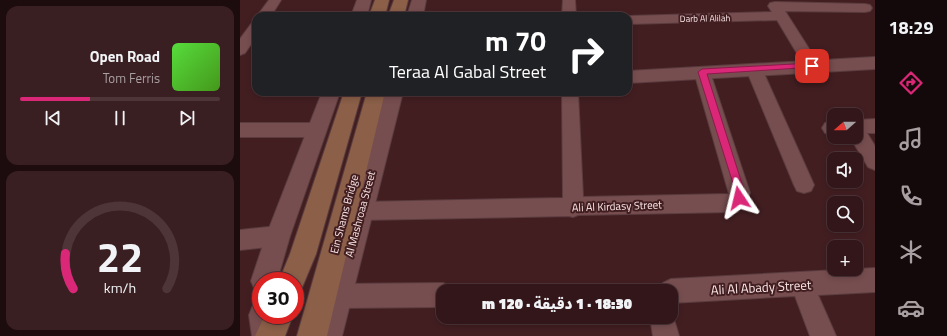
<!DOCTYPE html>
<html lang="ar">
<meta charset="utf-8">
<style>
body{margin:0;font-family:"Titillium Web","Noto Sans Arabic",sans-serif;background:#3a1f22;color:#f1f3f6;direction:rtl;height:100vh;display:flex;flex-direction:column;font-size:15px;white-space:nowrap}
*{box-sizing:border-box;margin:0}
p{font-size:13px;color:#a89fa2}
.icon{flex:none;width:22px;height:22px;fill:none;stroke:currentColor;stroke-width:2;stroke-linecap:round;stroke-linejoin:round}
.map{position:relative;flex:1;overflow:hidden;direction:ltr}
.side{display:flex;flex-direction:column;gap:6px;padding:6px;background:#1c0c0e;width:240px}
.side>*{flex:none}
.top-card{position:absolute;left:12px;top:12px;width:380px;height:84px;border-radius:12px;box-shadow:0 2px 6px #0003,0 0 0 1px #4d3538;direction:rtl;background:#202124;color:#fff;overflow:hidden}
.needle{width:26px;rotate:250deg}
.buttons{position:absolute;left:587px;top:108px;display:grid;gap:8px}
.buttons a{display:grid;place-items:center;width:36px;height:36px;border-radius:8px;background:#321619;box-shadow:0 2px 6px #0003,0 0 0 1px #4d3538;font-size:20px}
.speed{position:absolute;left:12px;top:272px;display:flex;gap:8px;font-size:20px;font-weight:700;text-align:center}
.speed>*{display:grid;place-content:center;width:52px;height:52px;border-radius:50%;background:#321619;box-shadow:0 2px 6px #0003,0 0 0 1px #4d3538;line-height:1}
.speed .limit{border:6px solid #d22;background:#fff;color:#111}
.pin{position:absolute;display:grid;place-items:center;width:34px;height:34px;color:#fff;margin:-17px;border-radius:8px;box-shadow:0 2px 6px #0006}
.me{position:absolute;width:44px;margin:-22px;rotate:350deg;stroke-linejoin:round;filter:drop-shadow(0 0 3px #0008)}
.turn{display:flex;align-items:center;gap:14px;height:84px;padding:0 20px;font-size:18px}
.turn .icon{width:52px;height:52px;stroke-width:2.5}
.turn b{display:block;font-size:28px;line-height:34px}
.side .widget{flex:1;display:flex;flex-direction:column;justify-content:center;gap:6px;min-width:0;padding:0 14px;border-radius:12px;background:#3a1f22}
.side .dial{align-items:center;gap:0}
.dial svg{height:104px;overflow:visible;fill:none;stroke:#4d3538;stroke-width:7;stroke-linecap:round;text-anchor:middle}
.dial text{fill:#f1f3f6;stroke:none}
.song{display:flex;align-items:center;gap:12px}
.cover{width:48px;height:48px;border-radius:6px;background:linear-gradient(135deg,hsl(110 70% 55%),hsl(100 70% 35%))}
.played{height:4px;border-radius:2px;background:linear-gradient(90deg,#db2777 35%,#4d3538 35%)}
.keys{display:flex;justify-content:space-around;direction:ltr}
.trip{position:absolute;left:196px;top:284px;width:242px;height:40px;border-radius:12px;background:#321619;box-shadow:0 2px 6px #0003,0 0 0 1px #4d3538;font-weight:800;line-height:40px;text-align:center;direction:rtl}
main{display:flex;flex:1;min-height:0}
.tabs{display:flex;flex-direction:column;width:72px;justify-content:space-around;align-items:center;background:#14090a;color:#a89fa2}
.tabs .icon{width:28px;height:28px}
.tabs .current{color:#db2777}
.tabs b{font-size:18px;color:#f1f3f6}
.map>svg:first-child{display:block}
</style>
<main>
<nav class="tabs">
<b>18:29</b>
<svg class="icon current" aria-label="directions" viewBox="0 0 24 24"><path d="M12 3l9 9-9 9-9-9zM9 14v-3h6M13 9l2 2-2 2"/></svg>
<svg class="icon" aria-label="music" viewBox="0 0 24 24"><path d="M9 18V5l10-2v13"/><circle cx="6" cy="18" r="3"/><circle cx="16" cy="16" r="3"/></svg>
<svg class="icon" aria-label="phone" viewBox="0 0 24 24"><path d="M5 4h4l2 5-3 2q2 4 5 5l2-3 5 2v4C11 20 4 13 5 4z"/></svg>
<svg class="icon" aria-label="climate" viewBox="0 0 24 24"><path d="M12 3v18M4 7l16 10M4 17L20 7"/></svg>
<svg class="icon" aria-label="car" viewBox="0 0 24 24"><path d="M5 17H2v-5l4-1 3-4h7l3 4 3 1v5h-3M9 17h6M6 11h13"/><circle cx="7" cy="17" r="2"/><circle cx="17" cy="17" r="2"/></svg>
</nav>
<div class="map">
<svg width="635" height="336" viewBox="0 0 635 336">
<rect width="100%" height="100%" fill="#421e21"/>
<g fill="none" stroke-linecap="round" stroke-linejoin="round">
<g stroke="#5a3c3f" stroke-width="2">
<path id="minor" d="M29,0H41L31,16H17Z
M323,0H335L336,16H322Z
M535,2L625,4L630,5L632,8L630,11L625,12L545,11L580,66L577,70L572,71L567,70L537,20L388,24V16L532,12L528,6L530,3Z
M16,23V37L5,53L0,55V39L11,24Z
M514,64L519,65L522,69L574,185L571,191L564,193L557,191L554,185L506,69L509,65Z
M462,67L467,68L470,72L510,193L503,207L491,212L338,215L333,217L329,216L121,220L114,218L111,211L114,204L121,202L323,198L322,92H338L343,197L489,194L454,72L457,68Z
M635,119V133H627L635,146V170L628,167L610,137H616V120Z
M591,121H594V135L585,133L582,128L585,123Z
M0,123H77L83,125L86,130L83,135L77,137H0Z
M38,226L46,229L49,236L46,243L38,246L0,250V230Z
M635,268V292L578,295L596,336H570L555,296L431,303V291H419L423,283L431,279Z
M203,283L211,287L213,291H203V307L97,308L89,304L85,296L89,288L97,284Z
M431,309L439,336H413L410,317H431Z"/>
</g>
<g stroke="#5a3c3f" stroke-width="2">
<path id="tertiary" d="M117,0H131L127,16H111Z
M172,0H186L183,16H167Z
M635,57V69L388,83V71Z
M82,92H100L50,236L37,281H21V293L15,290L11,281L26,236Z
M145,92H163L102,336H72Z
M21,302V315H37L42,336H12L9,315L13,305Z"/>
</g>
<g stroke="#5a3c3f" stroke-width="2">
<path id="secondary" d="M135,0H149L145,16H129Z
M154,0H168L164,16H148Z
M104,92H122L76,254L61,290L55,293V281H39L50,254Z
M127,92H145L87,336H57Z
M25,315H53L45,336H15Z"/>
</g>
<use href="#minor" fill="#774e50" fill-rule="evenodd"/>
<use href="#tertiary" fill="#774e50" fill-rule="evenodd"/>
<use href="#secondary" fill="#8b5f48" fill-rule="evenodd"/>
</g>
<path fill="#db2777" stroke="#8e194d" d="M572,63L576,66L575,67L467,74L505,193L503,201L499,202L496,201L494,198L496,193L458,72L462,69Z"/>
<g text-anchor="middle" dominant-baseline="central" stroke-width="4" stroke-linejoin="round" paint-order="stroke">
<g font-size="9" fill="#fce8e8" stroke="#421e21">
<text transform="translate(465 18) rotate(-1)">Darb Al Alilah</text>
</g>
<g font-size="11" fill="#fce8e8" stroke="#421e21">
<text transform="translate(377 206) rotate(-2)">Ali Al Kirdasy Street</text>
<text transform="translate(104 214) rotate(-75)">Ein Shams Bridge</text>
<text transform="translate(120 214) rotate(-75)">Al Mashroaa Street</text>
</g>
<g font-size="13" fill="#fce8e8" stroke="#421e21">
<text transform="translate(521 287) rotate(-3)">Ali Al Abady Street</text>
</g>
</g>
</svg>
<div class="buttons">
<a><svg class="needle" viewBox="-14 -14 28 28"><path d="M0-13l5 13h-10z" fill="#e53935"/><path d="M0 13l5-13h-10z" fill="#a89fa2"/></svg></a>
<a><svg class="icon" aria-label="sound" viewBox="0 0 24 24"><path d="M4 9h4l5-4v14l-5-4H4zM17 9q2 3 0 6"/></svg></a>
<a><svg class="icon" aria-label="search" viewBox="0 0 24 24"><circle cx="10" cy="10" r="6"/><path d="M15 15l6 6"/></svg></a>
<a>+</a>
</div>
<div class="speed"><div class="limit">30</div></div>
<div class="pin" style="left:572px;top:66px;background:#d93025"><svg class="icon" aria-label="arrive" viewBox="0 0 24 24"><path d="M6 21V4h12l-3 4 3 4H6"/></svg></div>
<svg class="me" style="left:499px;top:198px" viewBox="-20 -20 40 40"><path d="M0-17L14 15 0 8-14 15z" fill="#db2777" stroke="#fff" stroke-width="4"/></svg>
<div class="trip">18:30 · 1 دقيقة · 120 m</div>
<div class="top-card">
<div class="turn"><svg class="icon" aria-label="right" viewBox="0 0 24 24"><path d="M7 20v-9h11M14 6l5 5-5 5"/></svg><div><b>70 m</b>Teraa Al Gabal Street</div></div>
</div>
</div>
<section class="side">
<div class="widget">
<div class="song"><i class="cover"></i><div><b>Open Road</b><p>Tom Ferris</p></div></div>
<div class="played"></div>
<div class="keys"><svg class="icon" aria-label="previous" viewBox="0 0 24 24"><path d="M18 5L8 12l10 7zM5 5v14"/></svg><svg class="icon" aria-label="pause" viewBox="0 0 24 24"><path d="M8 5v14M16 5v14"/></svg><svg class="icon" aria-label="next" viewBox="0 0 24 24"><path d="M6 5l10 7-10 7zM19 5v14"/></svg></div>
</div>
<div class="widget dial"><svg viewBox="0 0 100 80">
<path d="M14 69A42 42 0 1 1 86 69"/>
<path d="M14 69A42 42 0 0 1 8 42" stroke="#db2777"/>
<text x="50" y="56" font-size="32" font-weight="700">22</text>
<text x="50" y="72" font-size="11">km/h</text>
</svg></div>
</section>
</main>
